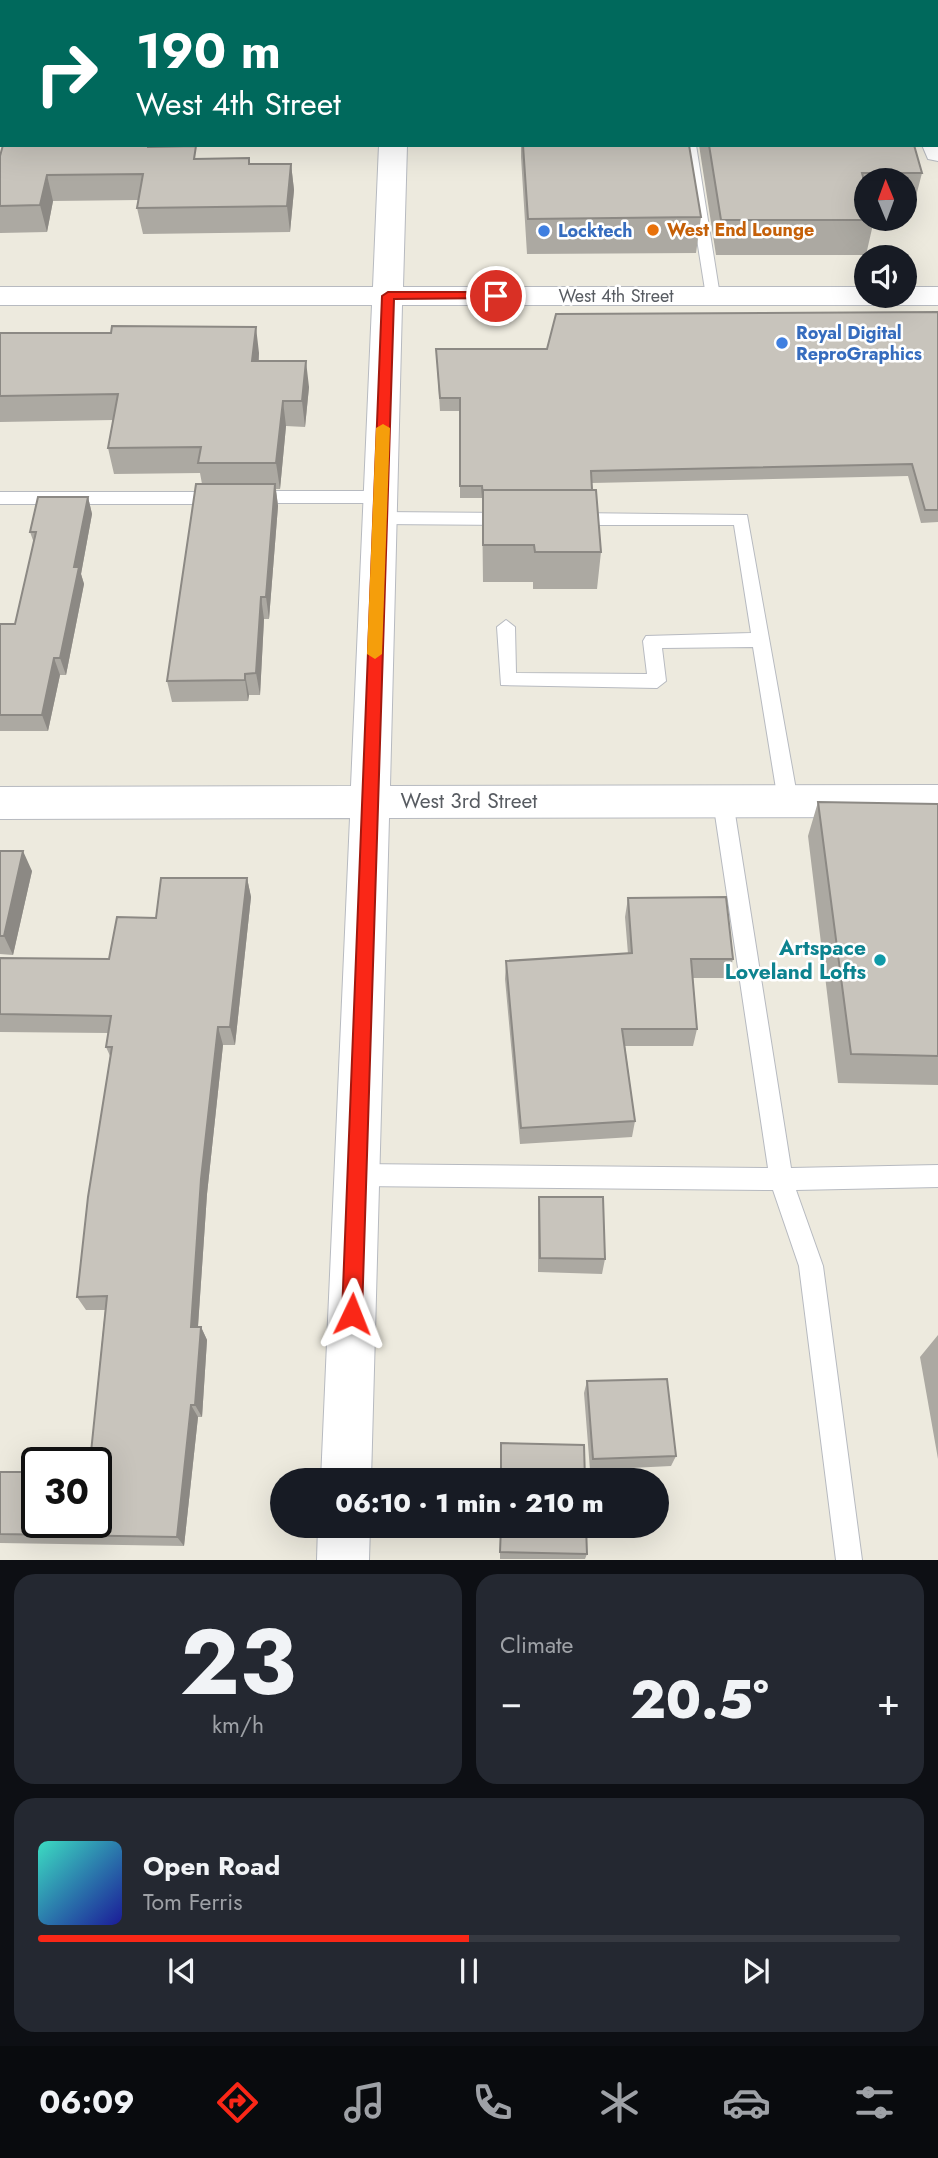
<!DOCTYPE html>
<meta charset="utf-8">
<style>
body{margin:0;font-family:Jost,sans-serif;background:#242831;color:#f1f3f6;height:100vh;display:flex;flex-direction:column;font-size:26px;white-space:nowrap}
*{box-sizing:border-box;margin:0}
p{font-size:23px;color:#9ea1a6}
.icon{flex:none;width:38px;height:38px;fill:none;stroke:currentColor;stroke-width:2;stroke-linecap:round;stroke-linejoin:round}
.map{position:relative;height:1560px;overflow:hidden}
.drawer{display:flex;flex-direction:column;gap:14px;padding:14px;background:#0d0f14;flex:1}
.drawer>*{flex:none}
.top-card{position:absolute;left:0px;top:0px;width:938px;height:147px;box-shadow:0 7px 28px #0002;background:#00695c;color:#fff;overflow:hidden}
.needle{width:46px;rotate:359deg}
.controls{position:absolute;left:854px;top:168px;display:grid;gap:14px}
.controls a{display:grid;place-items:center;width:63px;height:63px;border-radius:50%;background:#171b24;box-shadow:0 7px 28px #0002;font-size:35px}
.speed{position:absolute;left:21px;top:1447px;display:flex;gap:14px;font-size:35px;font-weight:700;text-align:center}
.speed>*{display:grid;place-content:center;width:91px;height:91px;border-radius:50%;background:#171b24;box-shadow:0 7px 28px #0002;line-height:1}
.speed .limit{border:4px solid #111;border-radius:10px;background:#fff;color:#111}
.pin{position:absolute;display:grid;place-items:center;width:60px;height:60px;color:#fff;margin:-30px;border:4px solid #fff;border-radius:50%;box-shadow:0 2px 7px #0007}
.me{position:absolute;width:77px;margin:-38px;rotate:2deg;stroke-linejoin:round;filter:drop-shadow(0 0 5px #0008)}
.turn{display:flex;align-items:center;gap:24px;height:147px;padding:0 21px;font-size:32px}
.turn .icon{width:91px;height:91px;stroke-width:2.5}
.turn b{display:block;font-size:49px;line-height:60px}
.big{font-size:52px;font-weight:800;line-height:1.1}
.drawer .tile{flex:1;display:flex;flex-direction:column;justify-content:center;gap:10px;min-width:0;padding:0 24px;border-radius:21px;background:#242831}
.drawer .dial{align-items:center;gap:0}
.dial b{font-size:91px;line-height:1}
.song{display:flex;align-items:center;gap:21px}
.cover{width:84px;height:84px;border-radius:10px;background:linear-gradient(135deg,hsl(170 70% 55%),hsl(240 70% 35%))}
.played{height:7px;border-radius:4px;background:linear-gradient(90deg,#fa2717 50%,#363941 50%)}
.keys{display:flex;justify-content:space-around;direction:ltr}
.heat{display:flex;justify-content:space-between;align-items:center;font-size:38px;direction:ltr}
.drawer .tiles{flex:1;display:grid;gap:14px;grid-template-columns:1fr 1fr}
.tile:last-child{grid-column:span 2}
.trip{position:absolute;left:270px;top:1468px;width:399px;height:70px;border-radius:35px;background:#171b24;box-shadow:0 7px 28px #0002;font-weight:800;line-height:70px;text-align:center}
.tabs{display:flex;height:112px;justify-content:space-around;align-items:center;background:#090b0e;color:#9ea1a6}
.tabs .icon{width:49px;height:49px}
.tabs .selected{color:#fa2717}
.tabs b{font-size:32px;color:#f1f3f6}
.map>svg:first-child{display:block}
</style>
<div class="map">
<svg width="938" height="1560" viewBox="0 0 938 1560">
<rect width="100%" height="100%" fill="#edeade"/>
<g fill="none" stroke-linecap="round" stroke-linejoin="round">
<g stroke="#b7bac0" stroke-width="2">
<path id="lane" d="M128,0H140V2H128Z
M486,0H498L499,2H487Z
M936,42H938V50H936Z
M0,126H2V134H0Z
M682,145H696L720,296L713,301L706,296Z
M253,491H381L389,497L381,503H253L245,497Z
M0,492H219L227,498L219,504H0Z
M380,512L508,513L516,519L508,525L380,524L372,518Z
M573,513L747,515L798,801L795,807H781L778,801L753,647L662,648L666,681L657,688L501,685L497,627L506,620L515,627L516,673L647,674L643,641L646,636L751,633L734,525H573L565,519Z
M723,793L730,795L733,801L791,1168L938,1165V1187L796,1190L823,1266L862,1560H836L799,1266L773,1190L357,1186L349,1183L346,1175L349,1167L357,1164L768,1168L713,801L716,795Z"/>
</g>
<g stroke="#b7bac0" stroke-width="2">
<path id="street" d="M386,0H410V2H386Z
M883,0H907L908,2H884Z
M936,137H938V161L928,159L922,145H936Z
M379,145H407L403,287H866V296H905V287H938V305H402L390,786L938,785V817L389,818L371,1480H321L350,818L0,819V787L351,786L372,305H0V287H373Z
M318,1526H370L369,1560H317Z"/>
</g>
<use href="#lane" fill="#fff" fill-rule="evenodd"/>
<use href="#street" fill="#fff" fill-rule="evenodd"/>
</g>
<path fill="#aca9a2" d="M521,145H689L701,217L696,253L527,254L521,157Z
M699,145H914L922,173L913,208H905V180H866V219L874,220L866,255H716Z
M157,146L198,159L249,158L250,164H291L294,190L290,232L143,234L137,208L139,200L53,201L47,232L0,233V156Z
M938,312V522L921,523L908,476L592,483L601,552L597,589H533V582H483L482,498H460V411H440L436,349H547Z
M0,333L259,353V361L309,387L305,427L286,426L280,489H276L278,506L269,619H264L260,695H249L248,701L172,702L167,681L202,484L200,473L114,474L108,448L113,420L0,422Z
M88,497L92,514L81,574L84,584L66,675H60L48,731H0V624H15L34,543L30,532Z
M818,802L938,804V1085L838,1083L808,836Z
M0,851L32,871L13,955L0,954Z
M247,878L251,897L235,1045H223L207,1194L198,1327H201L207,1340L202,1417H198L184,1546L0,1543V1472H36L90,1462L105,1310H86L77,1297L110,1056L106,1047L108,1033L0,1032V958L109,959L156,918Z
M628,898L733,959L728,978H693L697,1029L693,1046H625L635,1121L632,1137L520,1144L505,979L506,961L628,954L625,917Z
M539,1197L605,1259L602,1274L538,1272V1212Z
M938,1335V1459L920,1357Z
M587,1381L676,1456L671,1466L590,1470L584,1393Z
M500,1526H586L587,1554L585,1559H500Z"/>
<path fill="#8c8984" d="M291,164L294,190L290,232L287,206Z
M47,175L53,201L47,232L40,205Z
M256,327L259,353L256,387L252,361Z
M306,361L309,387L305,427L302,401Z
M283,401L286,426L280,489L276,463Z
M275,484L278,506L269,619L266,597Z
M88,497L92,514L81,574L84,584L66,675L60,658L74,567Z
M261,597L264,619L260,695L256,673Z
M54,658L60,675L48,731L42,715Z
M245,674L249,695L248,701L245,680Z
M23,851L32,871L13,955L4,936Z
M247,878L251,897L235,1045L230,1027Z
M218,1027L223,1045L207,1194L197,1340L191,1327L201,1179Z
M201,1327L207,1340L202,1417L195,1405Z
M191,1405L198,1417L184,1546L177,1537Z"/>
<path fill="#c8c4bc" stroke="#8c8984" stroke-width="2" d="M176,0H335V2H176Z
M559,0H858L859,2H559Z
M3,145H148V147L196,146L194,159L249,158V164H291L287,206L137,208L143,174L47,175L40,205L0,206V156Z
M523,145H689L701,217L528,219Z
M709,145H914L922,173H862L866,188V219L874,220H721Z
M938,312V510H925L912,464L591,471L592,490H483V498L482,486H460V398H440L436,349H547L556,314Z
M112,326L256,327L252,361H306L302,401H283L276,463H198L201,447L108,448L118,394L0,396V333H111Z
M196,484H275L266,597H261L256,673L245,674V680L167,681Z
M483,490H596L601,552H535L534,545H483Z
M38,497H88L74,567H79L60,658H54L42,715H0V624H15L36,532H30Z
M818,802L938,804V1056L851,1054Z
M0,851H23L4,936H0Z
M161,878H247L230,1027H218L201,1179L191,1327H201L195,1405H191L177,1537L0,1534V1472H36L37,1469V1522H96V1463H38V1461L90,1462L107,1296L77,1297L88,1197L112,1047H106L111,1016L0,1014V958L109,959L117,917L156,918Z
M726,897L733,959H691L697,1029H622L635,1121L521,1128L506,961L632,953L628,898Z
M539,1197H603L605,1259L540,1258Z
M667,1379L676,1456L593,1459L587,1381Z
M501,1443L584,1445L585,1480H501Z
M501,1526H586L587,1554L500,1552Z"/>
<path fill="#fa2717" stroke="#a2190f" stroke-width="2" d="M496,292L502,296L501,298L394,299L362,1314L359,1321L352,1324L345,1321L342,1314L382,296L388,292Z"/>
<path fill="#f59e0b" d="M383,424L390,428L382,654L375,659L367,654L376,428Z"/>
<circle fill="#e8710a" stroke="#fff" stroke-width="2.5" cx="653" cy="230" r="7"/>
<g fill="#3f7fe0" stroke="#fff" stroke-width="2.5">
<circle cx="544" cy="231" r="7"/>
<circle cx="782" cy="343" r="7"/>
</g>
<circle fill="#0f9aa8" stroke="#fff" stroke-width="2.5" cx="880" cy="960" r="7"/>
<g text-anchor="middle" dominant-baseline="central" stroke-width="5" stroke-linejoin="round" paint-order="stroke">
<g font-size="18" font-weight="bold" fill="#c56008" stroke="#fff" text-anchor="start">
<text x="667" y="230">West End Lounge</text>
</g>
<g font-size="18" font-weight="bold" fill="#366cbe" stroke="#fff" text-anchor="start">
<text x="558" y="231">Locktech</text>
<text x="796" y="333">Royal Digital<tspan x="796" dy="21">ReproGraphics</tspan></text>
</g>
<g font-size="18" fill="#585c62" stroke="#fff">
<text x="616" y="296">West 4th Street</text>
</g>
<g font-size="21" fill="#585c62" stroke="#fff">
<text x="469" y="801">West 3rd Street</text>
</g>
<g font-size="21" font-weight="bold" fill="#0d838f" stroke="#fff" text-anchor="end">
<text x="866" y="948">Artspace<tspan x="866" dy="24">Loveland Lofts</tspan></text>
</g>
</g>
</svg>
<div class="controls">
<a><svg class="needle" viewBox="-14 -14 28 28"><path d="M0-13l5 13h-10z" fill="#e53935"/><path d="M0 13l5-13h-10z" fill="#9ea1a6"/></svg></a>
<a><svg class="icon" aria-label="sound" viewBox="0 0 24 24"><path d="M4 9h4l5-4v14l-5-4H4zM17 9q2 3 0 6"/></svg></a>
</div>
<div class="speed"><div class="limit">30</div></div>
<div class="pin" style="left:496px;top:296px;background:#d93025"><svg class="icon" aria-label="arrive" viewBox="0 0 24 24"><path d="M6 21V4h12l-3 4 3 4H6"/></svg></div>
<svg class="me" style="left:352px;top:1314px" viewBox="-20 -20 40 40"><path d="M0-17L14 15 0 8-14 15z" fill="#fa2717" stroke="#fff" stroke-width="4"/></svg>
<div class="trip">06:10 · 1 min · 210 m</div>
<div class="top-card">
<div class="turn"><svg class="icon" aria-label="right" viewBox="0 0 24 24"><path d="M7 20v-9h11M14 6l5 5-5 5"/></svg><div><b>190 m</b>West 4th Street</div></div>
</div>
</div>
<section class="drawer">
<div class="tiles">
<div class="tile dial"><b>23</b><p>km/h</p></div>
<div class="tile"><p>Climate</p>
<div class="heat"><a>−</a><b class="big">20.5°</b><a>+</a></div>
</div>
<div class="tile">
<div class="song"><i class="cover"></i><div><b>Open Road</b><p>Tom Ferris</p></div></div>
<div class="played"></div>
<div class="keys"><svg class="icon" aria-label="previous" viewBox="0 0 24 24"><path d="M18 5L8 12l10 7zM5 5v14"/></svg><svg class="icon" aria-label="pause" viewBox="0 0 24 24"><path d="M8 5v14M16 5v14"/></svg><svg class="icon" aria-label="next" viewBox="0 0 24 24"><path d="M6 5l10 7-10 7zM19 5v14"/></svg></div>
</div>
</div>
</section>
<nav class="tabs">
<b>06:09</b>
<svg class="icon selected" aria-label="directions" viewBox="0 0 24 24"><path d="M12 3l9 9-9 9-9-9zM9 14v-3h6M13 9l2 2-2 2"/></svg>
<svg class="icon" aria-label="music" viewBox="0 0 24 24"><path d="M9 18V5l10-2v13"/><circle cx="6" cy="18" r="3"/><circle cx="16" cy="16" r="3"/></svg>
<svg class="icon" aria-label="phone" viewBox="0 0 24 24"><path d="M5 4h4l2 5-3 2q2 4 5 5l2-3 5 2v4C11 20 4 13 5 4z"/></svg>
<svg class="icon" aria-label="climate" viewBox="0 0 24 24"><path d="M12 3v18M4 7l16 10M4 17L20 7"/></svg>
<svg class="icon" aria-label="car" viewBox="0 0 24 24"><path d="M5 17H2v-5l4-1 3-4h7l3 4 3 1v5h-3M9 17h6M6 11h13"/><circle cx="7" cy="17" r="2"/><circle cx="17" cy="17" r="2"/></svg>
<svg class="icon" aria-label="filters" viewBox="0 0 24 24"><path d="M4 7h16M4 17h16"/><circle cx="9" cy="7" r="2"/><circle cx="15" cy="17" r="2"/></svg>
</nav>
